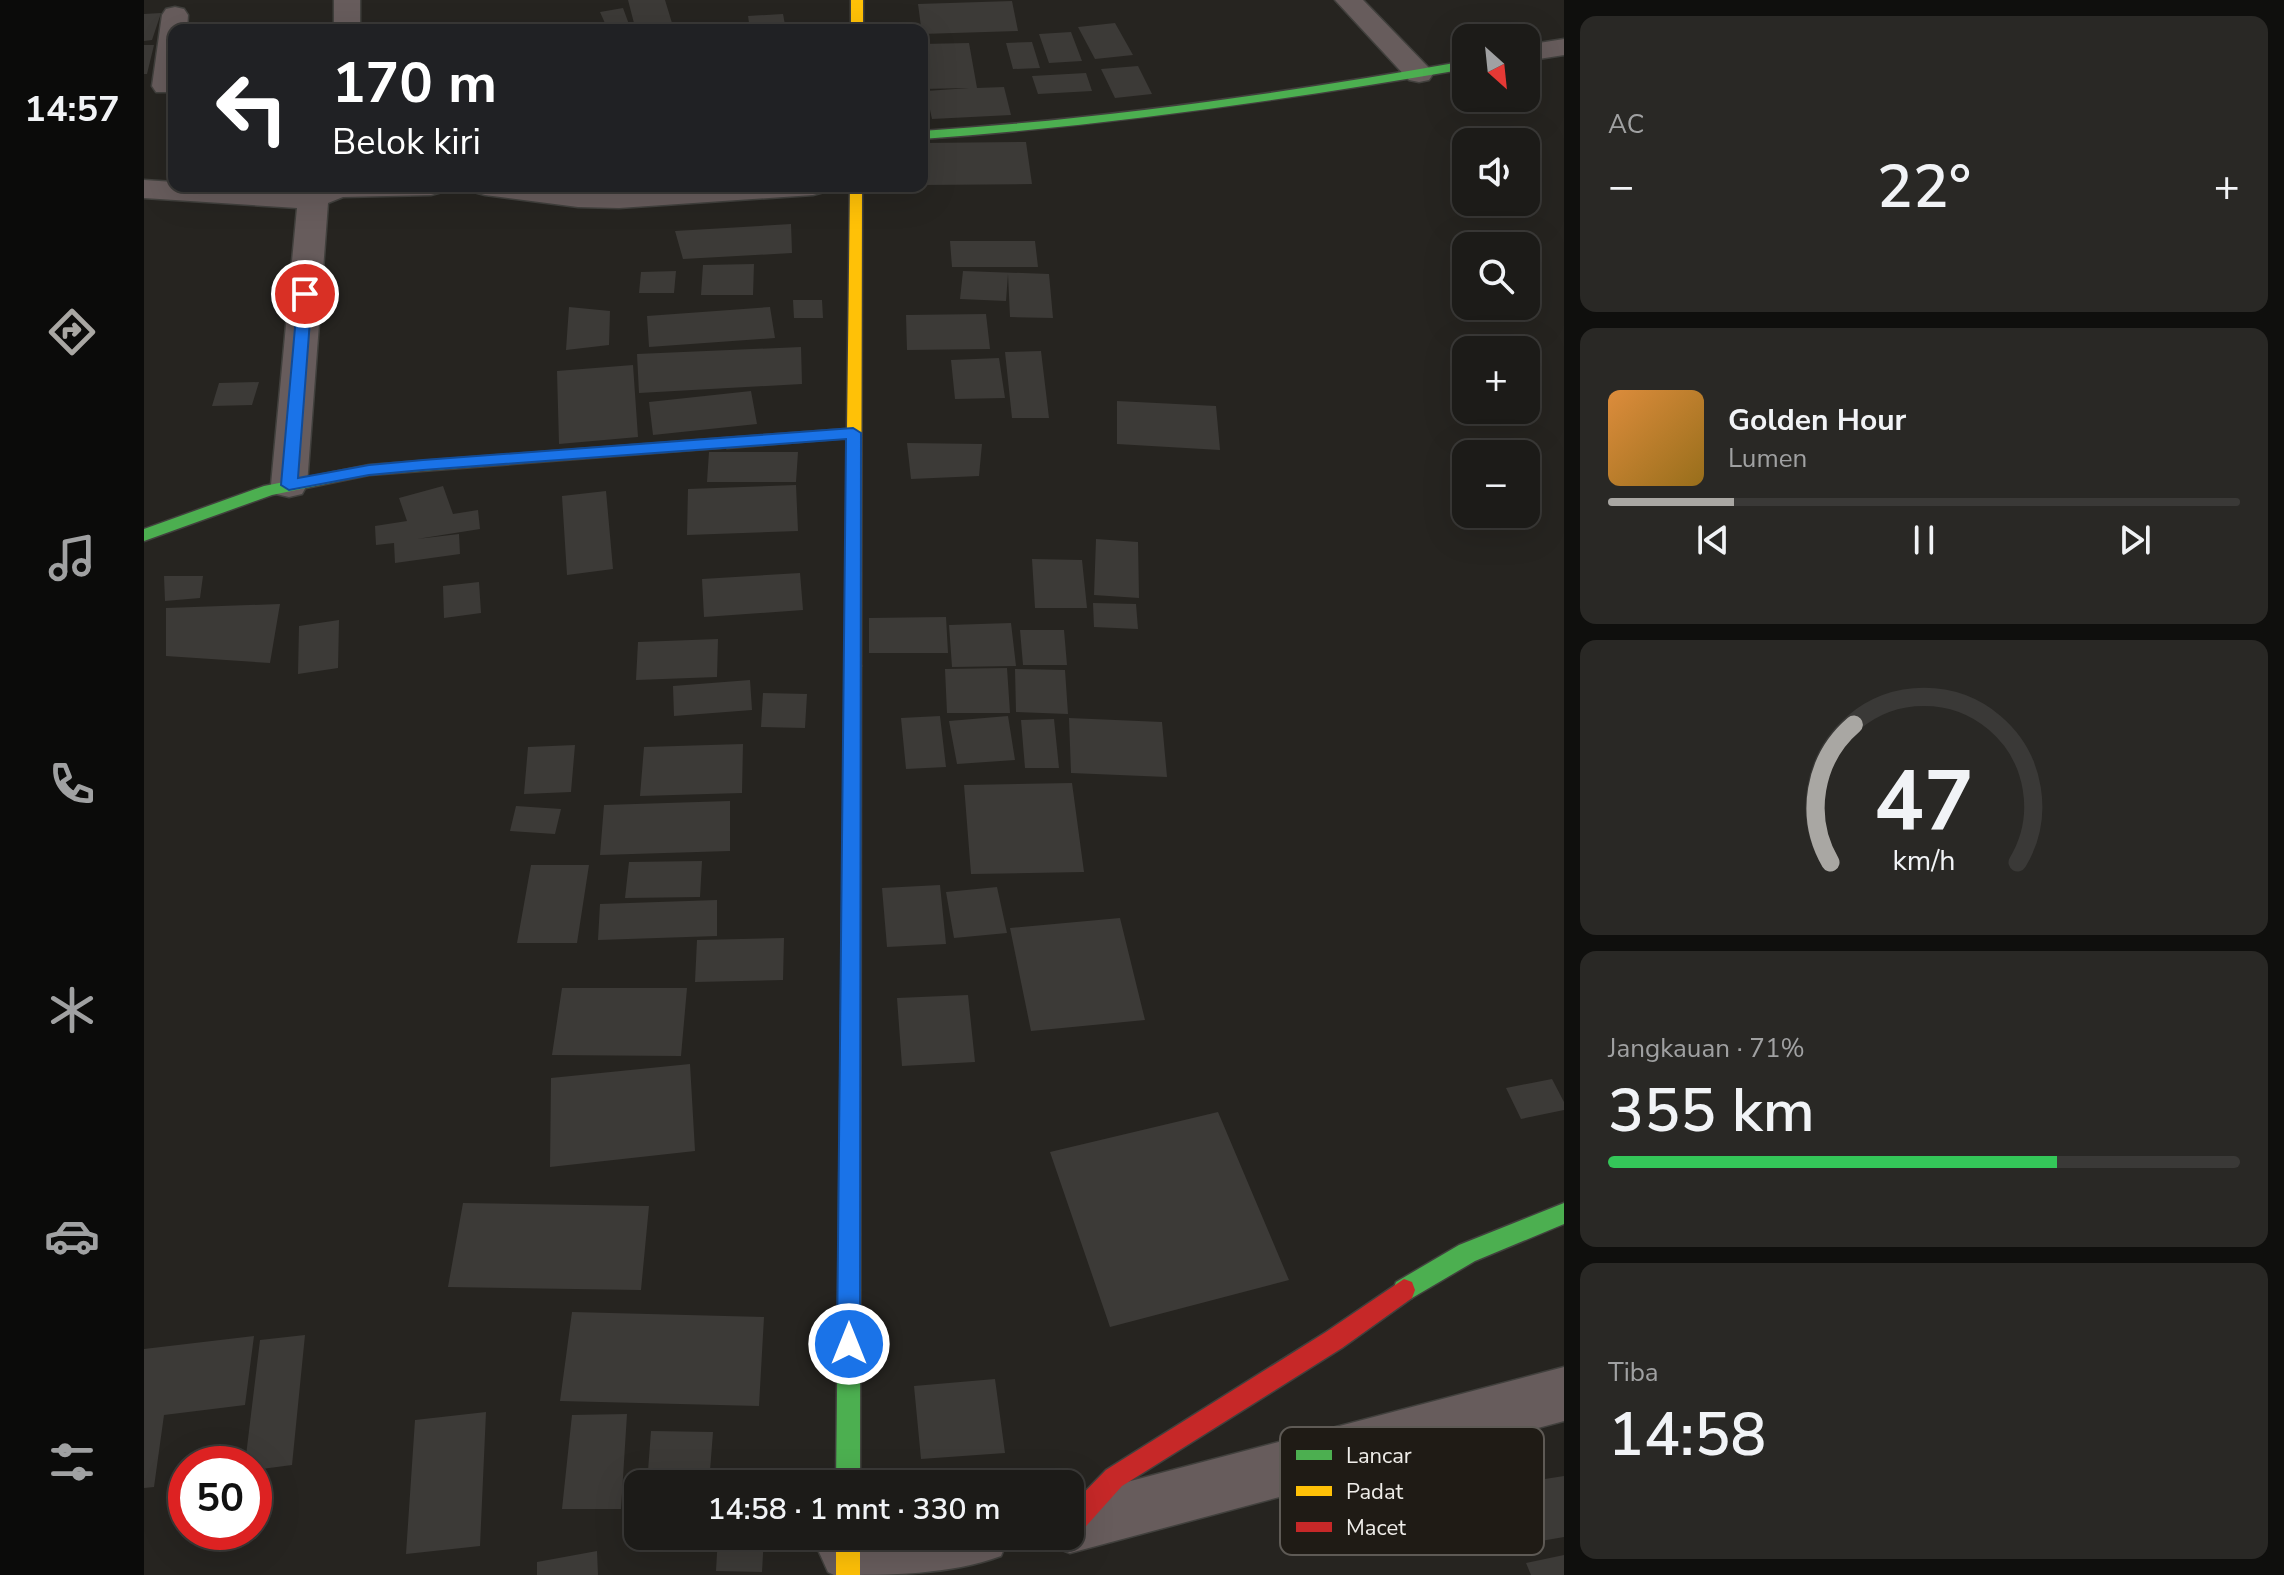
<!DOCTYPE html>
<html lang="id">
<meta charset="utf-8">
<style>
body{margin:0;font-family:"Nunito Sans",sans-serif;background:#292825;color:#f1f3f6;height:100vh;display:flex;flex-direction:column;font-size:30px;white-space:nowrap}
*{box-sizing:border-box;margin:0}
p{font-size:26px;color:#a0a1a2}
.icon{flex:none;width:44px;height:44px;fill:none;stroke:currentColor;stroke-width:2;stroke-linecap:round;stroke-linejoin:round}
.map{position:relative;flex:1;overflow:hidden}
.panel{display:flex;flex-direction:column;gap:16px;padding:16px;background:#0f0f0d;width:720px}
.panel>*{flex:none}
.hud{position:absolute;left:24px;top:24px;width:760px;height:168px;border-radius:16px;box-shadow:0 8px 32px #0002,0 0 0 2px #3a3937;background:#202124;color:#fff;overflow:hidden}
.needle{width:52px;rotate:153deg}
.tools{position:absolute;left:1308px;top:24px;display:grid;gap:16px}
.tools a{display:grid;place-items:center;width:88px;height:88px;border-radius:16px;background:#1c1b18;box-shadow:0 8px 32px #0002,0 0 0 2px #3a3937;font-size:40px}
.speed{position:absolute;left:24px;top:1446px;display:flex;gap:16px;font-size:40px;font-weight:700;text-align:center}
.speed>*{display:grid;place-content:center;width:104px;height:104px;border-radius:50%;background:#1c1b18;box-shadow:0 8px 32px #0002,0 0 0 2px #3a3937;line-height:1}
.speed .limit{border:12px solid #d22;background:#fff;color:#111}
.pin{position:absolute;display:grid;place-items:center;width:68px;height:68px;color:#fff;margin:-34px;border:4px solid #fff;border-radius:50%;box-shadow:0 2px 8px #0007}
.me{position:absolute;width:88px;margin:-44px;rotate:0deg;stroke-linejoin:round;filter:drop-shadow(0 0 6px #0008)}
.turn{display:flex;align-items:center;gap:28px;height:168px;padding:0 32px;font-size:36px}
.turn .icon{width:104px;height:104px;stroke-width:2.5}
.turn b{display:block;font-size:56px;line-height:68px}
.big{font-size:60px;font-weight:600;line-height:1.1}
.panel .card{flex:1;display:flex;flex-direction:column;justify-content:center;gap:12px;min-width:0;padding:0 28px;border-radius:16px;background:#292825}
.panel .dial{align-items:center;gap:0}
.dial svg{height:208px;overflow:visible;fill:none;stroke:#3a3937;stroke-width:7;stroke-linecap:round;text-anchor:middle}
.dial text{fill:#f1f3f6;stroke:none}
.song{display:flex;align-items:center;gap:24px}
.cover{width:96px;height:96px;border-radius:12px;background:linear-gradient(135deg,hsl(30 70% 55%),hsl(40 70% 35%))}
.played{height:8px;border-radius:4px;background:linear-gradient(90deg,#a9a7a3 20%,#3a3937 20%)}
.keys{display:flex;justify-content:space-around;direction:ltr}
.heat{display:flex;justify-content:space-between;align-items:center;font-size:44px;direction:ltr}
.charge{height:12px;border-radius:6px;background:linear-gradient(90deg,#34c759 71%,#3a3937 0)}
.trip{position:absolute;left:480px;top:1470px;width:460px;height:80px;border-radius:16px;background:#1c1b18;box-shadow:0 8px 32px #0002,0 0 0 2px #3a3937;font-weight:600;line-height:80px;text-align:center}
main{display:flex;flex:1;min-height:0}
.tab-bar{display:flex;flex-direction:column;width:144px;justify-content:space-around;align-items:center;background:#0b0b0a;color:#a0a1a2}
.tab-bar .icon{width:56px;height:56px}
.tab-bar .on{color:#a9a7a3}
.tab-bar b{font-size:36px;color:#f1f3f6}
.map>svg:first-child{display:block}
</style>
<main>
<nav class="tab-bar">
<b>14:57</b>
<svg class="icon on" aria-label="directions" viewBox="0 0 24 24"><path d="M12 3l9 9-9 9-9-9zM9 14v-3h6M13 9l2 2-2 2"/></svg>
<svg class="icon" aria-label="music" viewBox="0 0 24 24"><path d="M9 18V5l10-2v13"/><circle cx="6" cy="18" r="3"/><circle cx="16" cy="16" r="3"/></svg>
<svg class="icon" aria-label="phone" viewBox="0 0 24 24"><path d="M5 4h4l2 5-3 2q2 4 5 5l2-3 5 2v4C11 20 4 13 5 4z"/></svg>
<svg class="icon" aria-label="climate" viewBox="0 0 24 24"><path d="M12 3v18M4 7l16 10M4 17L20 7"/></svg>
<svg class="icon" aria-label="car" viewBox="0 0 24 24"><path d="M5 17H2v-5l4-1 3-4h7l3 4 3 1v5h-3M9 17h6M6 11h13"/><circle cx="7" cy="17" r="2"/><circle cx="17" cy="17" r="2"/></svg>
<svg class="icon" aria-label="filters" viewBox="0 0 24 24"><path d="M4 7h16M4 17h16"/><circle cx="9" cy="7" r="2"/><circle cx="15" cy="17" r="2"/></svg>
</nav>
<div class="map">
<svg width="1420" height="1575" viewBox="0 0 1420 1575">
<rect width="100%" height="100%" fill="#262420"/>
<path fill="#3c3a37" d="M484,0H521L528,23L491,27Z
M868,1L874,31L778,34L774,4Z
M479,8L486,27L464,30L456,12Z
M17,13L8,40L0,41V14Z
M639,14L642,30H606L604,16Z
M971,23L989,55L951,59L934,27Z
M927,32L938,61L905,63L895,34Z
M888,42L896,68L869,69L862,43Z
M825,43L833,88L860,87L867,115L788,119L782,91L825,88L778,89V44Z
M0,45H10L3,74H0Z
M994,66L1008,94L971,98L957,69Z
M942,73L948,91L894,94L888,76Z
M882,142L888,184L778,185V143Z
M647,224L648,253L539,259L531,231Z
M806,241H891L894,267H808Z
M610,264L609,295H557L559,265Z
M532,271L530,293H495L497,272Z
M819,271L905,274L909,318L866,317L864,274L862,301L816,299Z
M649,300H678L679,318H650Z
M425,307L466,311L465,345L422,350Z
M626,307L631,338L505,347L503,316Z
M842,314L846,349L763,350L762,315Z
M657,347L658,384L495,393L493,354Z
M897,351L905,418H868L861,352Z
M855,358L861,398L811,399L807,360Z
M489,365L494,437L415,444L413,371Z
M115,382L108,405L68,406L75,383Z
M607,391L613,424L509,435L505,402Z
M973,401L1072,406L1076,450L973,444Z
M763,443L838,444L835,476L767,479Z
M565,452H654L652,482H563Z
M652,485L654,531L543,535L544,489Z
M299,486L309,514L334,510L336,529L273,539L315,534L316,554L251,563L250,543L232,545L231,526L263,521L255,498Z
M462,491L469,569L423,575L418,496Z
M952,539L994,542L995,598L950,595Z
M888,559L938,560L943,608H891Z
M656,573L659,610L560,617L558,579Z
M20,576H59L56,598L21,601Z
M335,582L337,613L300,618L299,586Z
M949,603L992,604L994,629L950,627Z
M136,604L126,663L22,656V608Z
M802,617L804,653H725V618Z
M195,620L194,668L154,674L155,626Z
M867,623L872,666L808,667L805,625Z
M876,630H920L923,665H879Z
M574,639L573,677L492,680L494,642Z
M863,668L866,713H803L801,669Z
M871,669L921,670L924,714L872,712Z
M606,680L608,710L530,716L529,686Z
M619,693L663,694L661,728L617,727Z
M796,716L802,767L762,769L757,718Z
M864,716L871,760L813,764L805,721Z
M925,718L1018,722L1023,777L927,773Z
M910,719L915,768H881L877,720Z
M599,744L598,793L496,796L500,747Z
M431,745L427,792L380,794L384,747Z
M928,783L940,872L827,874L820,785Z
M586,801V851L456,855L460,805Z
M372,806L417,809L411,834L366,831Z
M558,861L556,897L481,898L485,862Z
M387,865H445L433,943H373Z
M796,885L802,944L743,947L738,888Z
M853,887L863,933L810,938L802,892Z
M573,900V936L454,940L456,904Z
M976,918L1001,1020L887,1031L866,928Z
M640,938L639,980L551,982L553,940Z
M418,988H543L537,1056L408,1055Z
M824,995L831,1062L758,1066L753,998Z
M546,1064L551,1151L406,1167L407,1078Z
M1408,1079L1420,1102V1110L1377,1119L1362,1088Z
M1074,1112L1145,1280L966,1327L906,1152Z
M319,1203L505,1206L497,1290L304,1287Z
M428,1312L620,1317L615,1406L416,1401Z
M161,1335L148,1465L110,1470V1464H101L116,1340Z
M110,1336L101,1405L20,1415L10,1487L0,1488V1349Z
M851,1379L861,1453L777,1459L770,1386Z
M342,1412L336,1546L262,1554L271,1420Z
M483,1414L477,1509H418L428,1415Z
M507,1431L569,1432L565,1484H503Z
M1420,1476V1537L1397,1541L1375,1483Z
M574,1536H620L618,1572L572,1571Z
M453,1551L454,1575H393V1562Z
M1420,1555V1575H1387L1382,1563Z"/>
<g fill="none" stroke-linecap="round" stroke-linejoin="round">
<g stroke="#41403d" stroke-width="3">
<path id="street" d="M190,0H216V30H190Z
M1191,0H1219L1285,68L1289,74L1285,80L1275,82L1265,80Z
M31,7L40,9L44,15L43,30H30V92H12L8,86L18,15L22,9Z
M1420,39V55L1382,61V45Z
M0,180L30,182V186L156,190L173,186H302L298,192L287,195L199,197L184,203L163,485L158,494L145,497L132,494L127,485L153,208L0,198Z
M326,186L475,190L534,186H684L680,192L669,195L475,208L434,207L341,195L330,192Z
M1420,1367V1421L926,1553L906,1545L902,1536H926V1497Z
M682,1536H865L857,1556C806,1575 745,1575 690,1575L684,1572L675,1552Z"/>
</g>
<g stroke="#41403d" stroke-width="3">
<path id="fast" d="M1322,61V69C1141,100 961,126 778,139V131C961,119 1141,93 1322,61Z
M583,438L591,443L588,447L225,475L128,495L0,541V529L120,486L225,465Z
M709,660L717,666L716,1484H692L701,666Z
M1420,1203V1224L1331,1261L1268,1298L1260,1301L1252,1298L1249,1290L1252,1282L1315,1245Z"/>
</g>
<g stroke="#41403d" stroke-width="3">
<path id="slow" d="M707,0H719V30H707Z
M706,186H718L717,666L709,672L701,666L703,438L583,448L575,443L583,438L703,429Z
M692,1536H716V1575H692Z"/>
</g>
<g stroke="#41403d" stroke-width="3">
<path id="jam" d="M1260,1279L1268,1282L1271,1290L1268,1298L1198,1348L978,1486L935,1534L926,1537L923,1536H926V1507L962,1470L1182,1332Z"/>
</g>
<use href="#street" fill="#675c5c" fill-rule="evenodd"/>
<use href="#fast" fill="#4caf50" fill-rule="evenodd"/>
<use href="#slow" fill="#ffc107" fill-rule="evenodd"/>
<use href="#jam" fill="#c62828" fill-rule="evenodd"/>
</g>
<path fill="#1a73e8" stroke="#114b97" stroke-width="2" d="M161,289L168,294L154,478L225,465L279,460L709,428L717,433L716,1344L713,1352L705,1356L697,1352L693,1344L702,439L279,470L225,475L145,490L137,485L154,294Z"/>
<rect x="1136" y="1427" width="264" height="128" rx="12" fill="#1f1b15" stroke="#5e5a55" stroke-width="2"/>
<rect x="1152" y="1450" width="36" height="10" fill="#4caf50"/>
<rect x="1152" y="1486" width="36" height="10" fill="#ffc107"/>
<rect x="1152" y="1522" width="36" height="10" fill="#c62828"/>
<g font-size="22" fill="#f0eeea">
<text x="1202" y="1463">Lancar</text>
<text x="1202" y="1499">Padat</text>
<text x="1202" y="1535">Macet</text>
</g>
</svg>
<div class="tools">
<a><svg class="needle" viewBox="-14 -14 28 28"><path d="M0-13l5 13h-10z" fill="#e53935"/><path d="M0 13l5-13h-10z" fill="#a0a1a2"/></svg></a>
<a><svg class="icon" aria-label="sound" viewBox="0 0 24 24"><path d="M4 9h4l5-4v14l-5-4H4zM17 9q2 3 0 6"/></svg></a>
<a><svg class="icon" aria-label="search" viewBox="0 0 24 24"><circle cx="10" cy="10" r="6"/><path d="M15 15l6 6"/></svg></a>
<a>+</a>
<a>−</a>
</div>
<div class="speed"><div class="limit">50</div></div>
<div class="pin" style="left:161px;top:294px;background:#d93025"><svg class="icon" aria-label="arrive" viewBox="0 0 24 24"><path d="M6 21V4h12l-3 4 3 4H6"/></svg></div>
<svg class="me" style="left:705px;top:1344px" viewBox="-20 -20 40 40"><circle r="17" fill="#1a73e8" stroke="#fff" stroke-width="3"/><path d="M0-11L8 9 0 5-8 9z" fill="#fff"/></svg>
<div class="trip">14:58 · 1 mnt · 330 m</div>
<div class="hud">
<div class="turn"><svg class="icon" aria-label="left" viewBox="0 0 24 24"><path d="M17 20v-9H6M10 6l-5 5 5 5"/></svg><div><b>170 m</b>Belok kiri</div></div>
</div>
</div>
<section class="panel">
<div class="card"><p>AC</p>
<div class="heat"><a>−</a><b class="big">22°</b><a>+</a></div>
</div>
<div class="card">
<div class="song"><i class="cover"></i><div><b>Golden Hour</b><p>Lumen</p></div></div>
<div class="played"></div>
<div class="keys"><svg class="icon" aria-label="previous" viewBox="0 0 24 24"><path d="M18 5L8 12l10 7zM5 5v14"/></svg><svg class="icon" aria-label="pause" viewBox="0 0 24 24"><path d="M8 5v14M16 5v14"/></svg><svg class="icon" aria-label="next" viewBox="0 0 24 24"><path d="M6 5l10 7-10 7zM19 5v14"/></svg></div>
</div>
<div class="card dial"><svg viewBox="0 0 100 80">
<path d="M14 69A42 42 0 1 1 86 69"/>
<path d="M14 69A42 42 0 0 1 23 16" stroke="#a9a7a3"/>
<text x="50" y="56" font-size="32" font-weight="700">47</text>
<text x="50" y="72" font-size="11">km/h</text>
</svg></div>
<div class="card"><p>Jangkauan · 71%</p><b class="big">355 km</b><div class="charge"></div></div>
<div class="card"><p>Tiba</p><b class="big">14:58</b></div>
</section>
</main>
